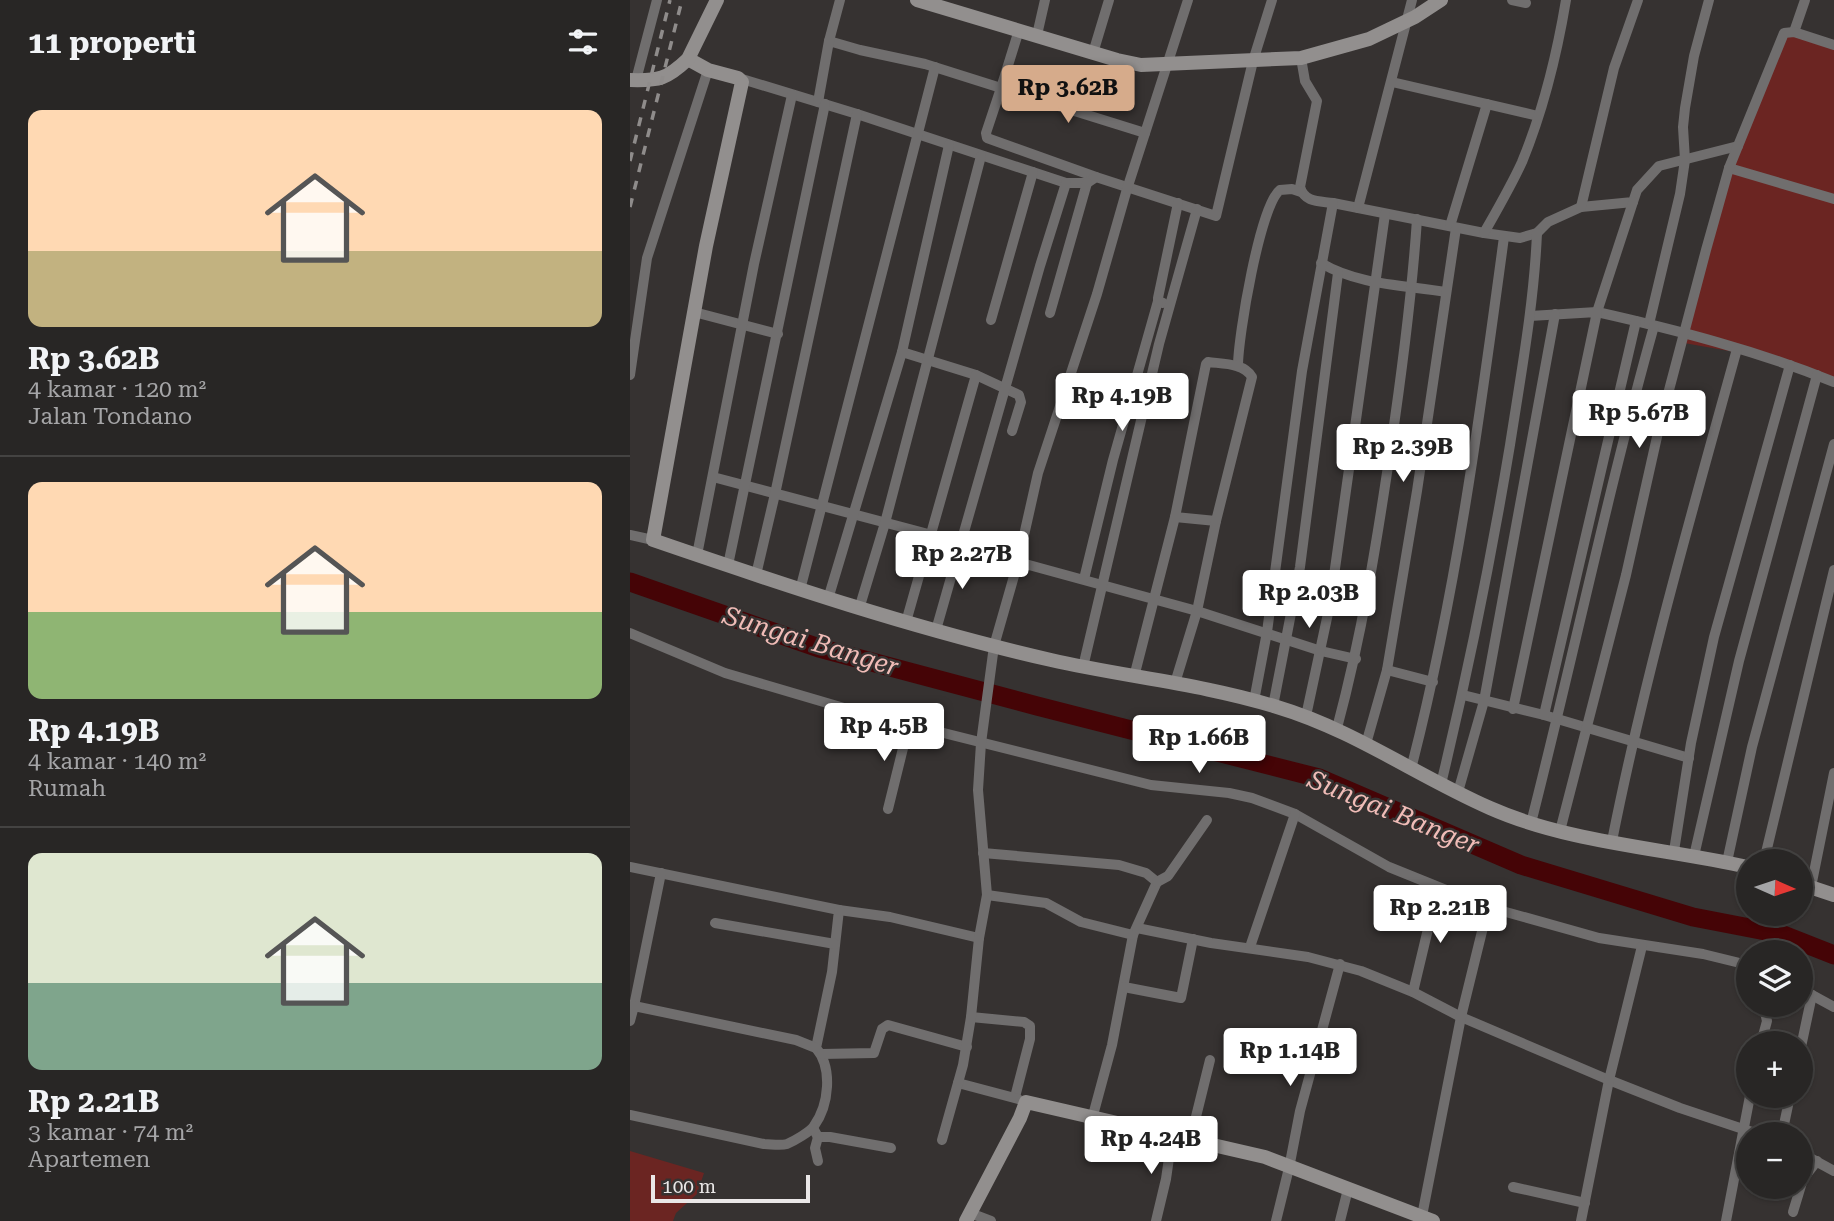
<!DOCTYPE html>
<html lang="id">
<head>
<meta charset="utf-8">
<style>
	body { margin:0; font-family:"Roboto Serif",serif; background:#343232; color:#f1f3f6; height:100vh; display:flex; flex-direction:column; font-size:26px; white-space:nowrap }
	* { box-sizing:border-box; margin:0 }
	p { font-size:23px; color:#a5a5a7 }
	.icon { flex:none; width:38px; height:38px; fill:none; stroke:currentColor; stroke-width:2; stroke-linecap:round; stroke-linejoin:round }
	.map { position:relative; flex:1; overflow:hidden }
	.details { display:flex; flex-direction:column; background:#282625; width:630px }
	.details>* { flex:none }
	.needle { width:46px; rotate:93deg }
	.buttons { position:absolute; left:1106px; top:849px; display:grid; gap:14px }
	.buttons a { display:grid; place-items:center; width:77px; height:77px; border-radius:50%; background:#282625; box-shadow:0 2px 5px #0004,0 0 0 2px #444342; font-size:35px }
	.scale { position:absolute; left:21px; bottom:18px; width:159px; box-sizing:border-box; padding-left:7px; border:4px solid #eae7e7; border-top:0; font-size:19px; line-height:24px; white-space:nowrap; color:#eae7e7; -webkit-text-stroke:5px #363231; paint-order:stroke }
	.price { position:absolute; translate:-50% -60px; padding:0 16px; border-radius:7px; background:#fff; color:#222; font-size:23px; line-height:46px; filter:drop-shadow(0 2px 4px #0008) }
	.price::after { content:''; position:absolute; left:50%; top:42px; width:21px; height:16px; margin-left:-10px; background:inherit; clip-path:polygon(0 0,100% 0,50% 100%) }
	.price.current { background:#d6ab8b; color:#111 }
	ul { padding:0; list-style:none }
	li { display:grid; align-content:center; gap:14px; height:371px; padding:0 28px }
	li+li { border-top:2px solid #444342 }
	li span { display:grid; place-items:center; height:217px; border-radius:14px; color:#555 }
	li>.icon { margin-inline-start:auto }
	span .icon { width:126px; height:126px; fill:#fffc; stroke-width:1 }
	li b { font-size:30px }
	h2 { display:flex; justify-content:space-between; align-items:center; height:84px; padding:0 28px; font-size:30px }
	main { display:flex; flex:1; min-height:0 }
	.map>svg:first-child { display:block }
</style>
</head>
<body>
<main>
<section class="details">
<h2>11 properti<svg class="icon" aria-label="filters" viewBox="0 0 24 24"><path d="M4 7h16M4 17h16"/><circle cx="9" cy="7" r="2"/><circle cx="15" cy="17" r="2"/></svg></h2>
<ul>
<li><span style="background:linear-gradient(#ffd9b3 65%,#c2b280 0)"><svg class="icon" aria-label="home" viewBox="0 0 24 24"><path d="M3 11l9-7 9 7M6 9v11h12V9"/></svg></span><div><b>Rp 3.62B</b><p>4 kamar · 120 m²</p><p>Jalan Tondano</p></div></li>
<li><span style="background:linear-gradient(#ffd9b3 60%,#8fb573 0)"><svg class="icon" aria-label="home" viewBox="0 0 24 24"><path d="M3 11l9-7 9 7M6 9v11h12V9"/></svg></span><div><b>Rp 4.19B</b><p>4 kamar · 140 m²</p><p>Rumah</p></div></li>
<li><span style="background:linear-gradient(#dfe7d0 60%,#7fa58c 0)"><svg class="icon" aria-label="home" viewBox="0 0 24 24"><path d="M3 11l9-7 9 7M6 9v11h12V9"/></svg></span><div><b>Rp 2.21B</b><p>3 kamar · 74 m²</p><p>Apartemen</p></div></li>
</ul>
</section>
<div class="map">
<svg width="1204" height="1221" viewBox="0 0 1204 1221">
	<rect width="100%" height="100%" fill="#363231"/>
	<g fill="#6b2522">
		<path d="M1154,32L1204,48V381L1162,362L1054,343L1096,180Z"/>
		<path d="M0,1151L74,1173L67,1194L46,1213L43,1221H0Z"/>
	</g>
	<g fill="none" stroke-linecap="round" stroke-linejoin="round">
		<path stroke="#450406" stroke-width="19" d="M0,582L189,648L407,706L689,778L891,865L1063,917L1151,934L1204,955"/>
		<g stroke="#706e6e" stroke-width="10">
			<path d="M882,0L896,3"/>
			<path d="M389,30L371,88L515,133"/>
			<path d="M1164,32L1175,0"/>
			<path d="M407,35L415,0"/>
			<path d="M199,41L230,50L295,64L371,88L356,133L357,138L466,177"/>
			<path d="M463,53L479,0"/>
			<path d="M671,58L675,81L687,101L670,187C675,203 689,201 703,203L854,233L890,238L907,233L918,222L951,207L1003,202L1007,190L1029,166L1108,146"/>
			<path d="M112,79L227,114L436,183H457L466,177L586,216L623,61L642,0"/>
			<path d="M6,80L27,0"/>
			<path d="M762,82L908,116"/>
			<path d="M188,102L199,41L210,0"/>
			<path d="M1099,168L1204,199"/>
			<path d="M1003,202L967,312C1047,330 1128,351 1204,382"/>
			<path d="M951,207L984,68L1008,0"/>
			<path d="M728,208L782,0"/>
			<path d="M820,226L857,104"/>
			<path d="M854,233C867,210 881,186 892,162C913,111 927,54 936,0"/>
			<path d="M691,263C728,285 774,285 816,292"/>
			<path d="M533,303L528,301V298L548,203"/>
			<path d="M64,312L148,334"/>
			<path d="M420,313L457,183"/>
			<path d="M361,320L403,172"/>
			<path d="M1019,324L1050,194L1055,160L1053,127L1055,108L1064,56L1079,0"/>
			<path d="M272,352L346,375L389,395L391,402L382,431"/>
			<path d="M608,366C608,337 630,205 650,190L662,189L671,192"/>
			<path d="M0,375L17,258L78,70"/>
			<path d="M83,477L302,535L388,562L567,611L691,651L726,659"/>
			<path d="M545,517L586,521"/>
			<path d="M0,535L23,540"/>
			<path d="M67,555L124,264L162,95"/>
			<path d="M98,565L195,104"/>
			<path d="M126,575L145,494L227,114"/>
			<path d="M454,579L483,460L528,301"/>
			<path d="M170,590L305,67"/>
			<path d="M198,599L272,352L319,145"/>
			<path d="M229,609L255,523L351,156"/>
			<path d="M276,622L346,375"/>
			<path d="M306,630L410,266L436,183"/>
			<path d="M0,633L95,673L214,708L521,785L599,793L622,798L665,814L759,867L858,907L969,938L1073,954L1118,965"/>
			<path d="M453,667L529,344L567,209"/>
			<path d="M757,670L803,682"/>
			<path d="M504,677L545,517L576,364L578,362C593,364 614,363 622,377L586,521L567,611L545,683"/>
			<path d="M833,695L914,715L1059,758"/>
			<path d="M624,701L637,632L672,371L703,203"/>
			<path d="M643,706L670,567L708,273"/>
			<path d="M883,709L967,312L900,316"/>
			<path d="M914,715L1006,321"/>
			<path d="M676,716L700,604L755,214"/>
			<path d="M707,728C732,635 747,541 761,446C772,371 782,295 787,219"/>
			<path d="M736,744L757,670L787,491L826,228"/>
			<path d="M781,769C826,595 850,415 874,237"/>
			<path d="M811,784C838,672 861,559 880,445C891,374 904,304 907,233"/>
			<path d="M828,792L854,701L925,314"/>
			<path d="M258,809L279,724"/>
			<path d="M901,823C943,658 978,490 1024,326"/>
			<path d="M930,831L996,575L1029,428L1076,250L1099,168L1154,33L1164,32L1204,45"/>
			<path d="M982,841C1015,675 1062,512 1107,349"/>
			<path d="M1044,851L1061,743L1084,637L1160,365"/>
			<path d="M353,853L489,865L516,873L527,882L503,935L482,1045L462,1119"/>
			<path d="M1064,856L1109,661L1187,375"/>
			<path d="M1134,861L1204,570"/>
			<path d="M1097,862L1122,747L1204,444"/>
			<path d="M0,867L209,910L202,972L186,1048C203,1068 199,1105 184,1126C180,1132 164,1141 157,1144C150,1146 141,1144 134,1144L0,1115"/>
			<path d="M527,882L538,876L577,820"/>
			<path d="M1181,887L1204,773"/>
			<path d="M357,895L416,903L451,922L503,935"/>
			<path d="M209,910L260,917L349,938"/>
			<path d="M85,923L205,944"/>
			<path d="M507,928L581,943L678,957L731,971L783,992L831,1017L979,1080L1050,1108L1128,1134"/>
			<path d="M620,947L665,814"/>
			<path d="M494,987L551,998L563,939"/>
			<path d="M1171,989L1204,1007"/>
			<path d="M783,992L798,929L816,891"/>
			<path d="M4,1006L31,873"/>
			<path d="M341,1017L394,1022L400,1026V1039L385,1097"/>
			<path d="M0,1021L4,1006L166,1040L186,1048"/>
			<path d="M1131,1043L1137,1021L1133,1004"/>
			<path d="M1171,1047L1182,995"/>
			<path d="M192,1054L244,1053L252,1029L258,1025L337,1047"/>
			<path d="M328,1083L388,1099"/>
			<path d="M183,1128L188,1137H200L261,1148"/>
			<path d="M1152,1134L1160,1096"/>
			<path d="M188,1137L185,1148L188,1161"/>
			<path d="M312,1140L333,1065L341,1017L349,938L357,895L348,790L351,743L364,646L388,562L408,473L467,294L497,189L558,0"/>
			<path d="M560,1141L580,1060"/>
			<path d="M1171,1153L1204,1171"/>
			<path d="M883,1187L955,1203"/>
			<path d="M1163,1212L1173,1179L1187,1161"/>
			<path d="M340,1213L361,1221"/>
			<path d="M526,1221L536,1179L542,1137"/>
			<path d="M646,1221L659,1168L670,1111L710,964"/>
			<path d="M710,1221L718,1189"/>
			<path d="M791,1221L831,1017L858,907"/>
			<path d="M951,1221L979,1080L1012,946"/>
			<path d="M1096,1221L1120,1096"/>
		</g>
		<g stroke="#928f8e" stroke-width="14">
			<path d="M287,0L487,60L511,65L671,58L739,39L785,17L811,0"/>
			<path d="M58,59L78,70L108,78L112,82L76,246L23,540C154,585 285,629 421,660C496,677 573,684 647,707C724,730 787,776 860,808C939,843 1034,848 1118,867"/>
			<path d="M0,80C29,81 37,79 58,59L87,0"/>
			<path d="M1171,884L1204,895"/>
			<path d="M336,1221L390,1118L396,1102L635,1157L803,1221"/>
		</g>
		<g stroke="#8f8c8b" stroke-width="3.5" stroke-dasharray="9 9" stroke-linecap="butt">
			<path d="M0,161L40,0"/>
			<path d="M0,207L52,0"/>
		</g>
	</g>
	<g text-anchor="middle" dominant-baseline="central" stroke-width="5" stroke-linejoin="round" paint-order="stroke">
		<g font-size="26" font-style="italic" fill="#f0bcb7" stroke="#363231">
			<text transform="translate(181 641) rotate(17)">Sungai Banger</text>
			<text transform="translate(764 812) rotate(22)">Sungai Banger</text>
		</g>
	</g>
</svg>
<div class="buttons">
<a><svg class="needle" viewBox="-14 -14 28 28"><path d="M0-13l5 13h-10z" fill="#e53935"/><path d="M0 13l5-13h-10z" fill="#a5a5a7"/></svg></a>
<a><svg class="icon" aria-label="layers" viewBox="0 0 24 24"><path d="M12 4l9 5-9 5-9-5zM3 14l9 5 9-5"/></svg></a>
<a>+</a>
<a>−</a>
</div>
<div class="scale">100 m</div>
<b class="price current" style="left:438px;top:125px">Rp 3.62B</b>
<b class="price" style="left:492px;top:433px">Rp 4.19B</b>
<b class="price" style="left:1009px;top:450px">Rp 5.67B</b>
<b class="price" style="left:773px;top:484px">Rp 2.39B</b>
<b class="price" style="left:332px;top:591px">Rp 2.27B</b>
<b class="price" style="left:679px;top:630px">Rp 2.03B</b>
<b class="price" style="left:254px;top:763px">Rp 4.5B</b>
<b class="price" style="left:569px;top:775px">Rp 1.66B</b>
<b class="price" style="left:810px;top:945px">Rp 2.21B</b>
<b class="price" style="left:660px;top:1088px">Rp 1.14B</b>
<b class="price" style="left:521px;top:1176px">Rp 4.24B</b>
</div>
</main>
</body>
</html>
